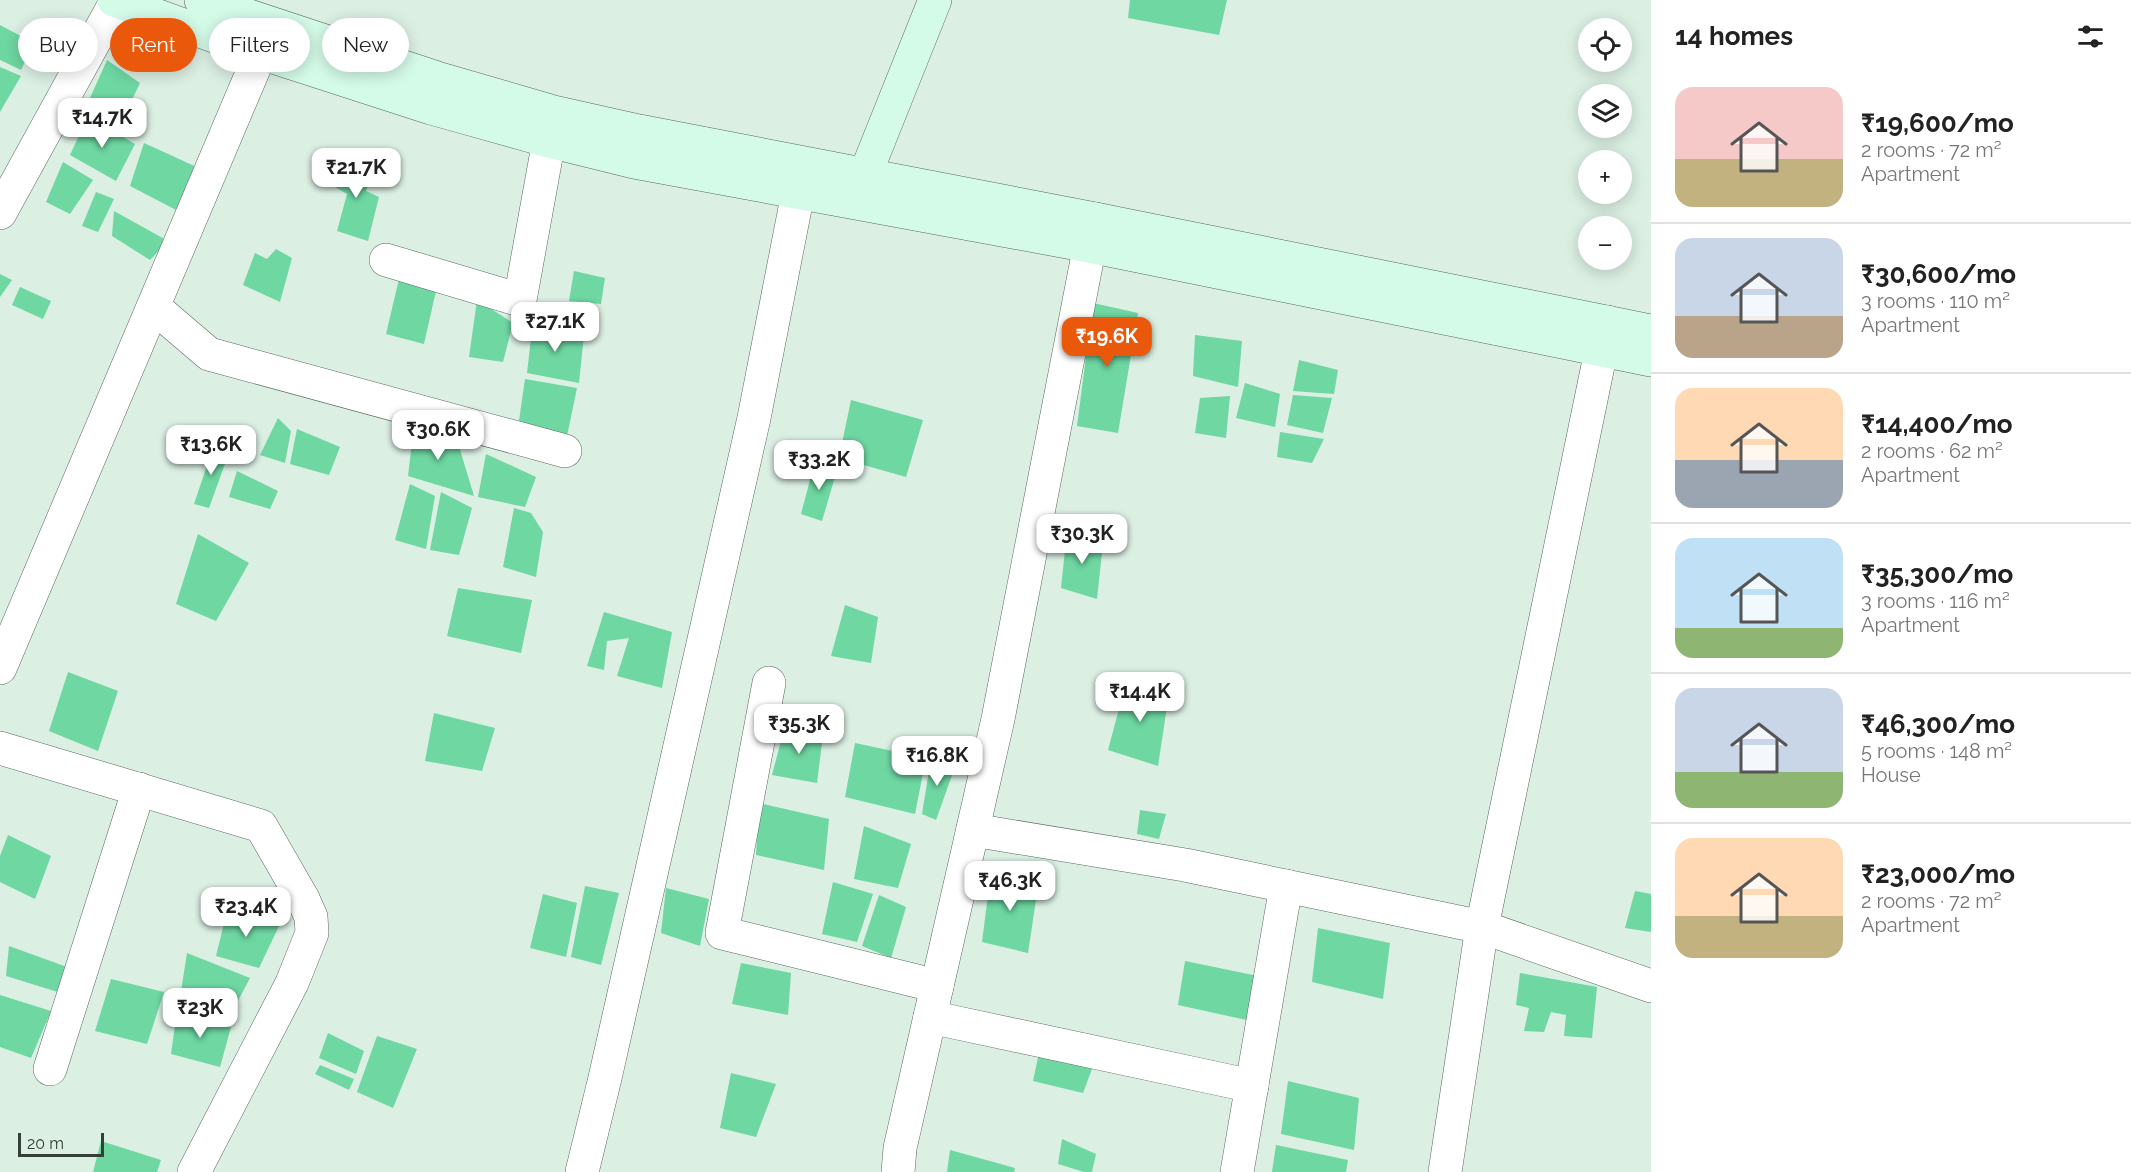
<!DOCTYPE html>
<html lang="en">
<head>
<meta charset="utf-8">
<style>
	body { margin:0; font-family:Raleway,sans-serif; background:#f6f6f6; color:#222; height:100vh; display:flex; flex-direction:column; font-size:22px; white-space:nowrap }
	* { box-sizing:border-box; margin:0 }
	p { font-size:20px; color:#767676 }
	.icon { flex:none; width:33px; height:33px; fill:none; stroke:currentColor; stroke-width:2; stroke-linecap:round; stroke-linejoin:round }
	.map { position:relative; flex:1; overflow:hidden }
	.sheet { display:flex; flex-direction:column; background:#fff; width:480px }
	.sheet>* { flex:none }
	.banner { position:absolute; left:18px; top:18px; width:570px; height:54px; display:flex; gap:12px }
	.buttons { position:absolute; left:1578px; top:18px; display:grid; gap:12px }
	.buttons a { display:grid; place-items:center; width:54px; height:54px; border-radius:50%; background:#fff; box-shadow:0 3px 15px #0003; font-size:30px }
	.scale { position:absolute; left:18px; bottom:15px; width:86px; box-sizing:border-box; padding-left:6px; border:3px solid #373e3a; border-top:0; font-size:16px; line-height:21px; white-space:nowrap; color:#373e3a; -webkit-text-stroke:4px #dbefe3; paint-order:stroke }
	.price { position:absolute; translate:-50% -51px; padding:0 14px; border-radius:12px; background:#fff; color:#222; font-size:20px; line-height:39px; filter:drop-shadow(0 2px 3px #0008) }
	.price::after { content:''; position:absolute; left:50%; top:36px; width:18px; height:14px; margin-left:-9px; background:inherit; clip-path:polygon(0 0,100% 0,50% 100%) }
	.price.selected { background:#ea580c; color:#fff }
	ul { padding:0; list-style:none }
	li { display:flex; align-items:center; gap:18px; height:150px; padding:0 24px }
	li+li { border-top:2px solid #e0e0e0 }
	li span { display:grid; place-items:center; flex:none; width:168px; height:120px; border-radius:18px; color:#555 }
	li>.icon { margin-inline-start:auto }
	span .icon { width:72px; height:72px; fill:#fffc; stroke-width:1 }
	li b { font-size:26px }
	h2 { display:flex; justify-content:space-between; align-items:center; height:72px; padding:0 24px; font-size:26px }
	.pill { padding:0 21px; border-radius:27px; background:#fff; box-shadow:0 3px 15px #0003; font-size:21px; line-height:54px }
	.pill.selected { background:#ea580c; color:#fff }
	main { display:flex; flex:1; min-height:0 }
	.map>svg:first-child { display:block }
</style>
</head>
<body>
<main>
<div class="map">
<svg width="1651" height="1172" viewBox="0 0 1651 1172">
	<rect width="100%" height="100%" fill="#dbefe3"/>
	<g fill="#6ed7a2">
		<path d="M1130,0H1227L1219,35L1128,18Z"/>
		<path d="M0,25L34,43L21,70L0,60Z"/>
		<path d="M107,60L140,83L122,121L86,107Z"/>
		<path d="M0,67L21,76L0,112Z"/>
		<path d="M88,116L135,144L116,181L70,155Z"/>
		<path d="M144,143L201,169L180,212L130,186Z"/>
		<path d="M335,156L374,170L366,191L379,197L368,241L337,231L347,194L335,187Z"/>
		<path d="M63,162L93,180L70,214L46,202Z"/>
		<path d="M96,192L114,199L98,232L82,226Z"/>
		<path d="M114,211L168,241L150,260L112,236Z"/>
		<path d="M276,249L292,258L280,302L243,285L255,253L267,259Z"/>
		<path d="M574,271L605,278L601,304L569,301Z"/>
		<path d="M0,274L12,280L0,297Z"/>
		<path d="M399,279L436,291L424,344L386,334Z"/>
		<path d="M20,287L51,301L43,319L12,305Z"/>
		<path d="M477,300L513,323L503,362L469,357Z"/>
		<path d="M1093,303L1138,313L1118,433L1077,426Z"/>
		<path d="M533,321L584,335L579,383L527,373Z"/>
		<path d="M1195,335L1242,341L1238,387L1193,376Z"/>
		<path d="M1299,360L1338,370L1334,394L1293,391Z"/>
		<path d="M525,379L577,388L567,436L518,428Z"/>
		<path d="M1245,383L1280,394L1275,427L1236,418Z"/>
		<path d="M1293,395L1332,398L1323,433L1287,425Z"/>
		<path d="M1230,396L1226,438L1195,433L1200,398Z"/>
		<path d="M851,400L923,420L906,477L839,458Z"/>
		<path d="M278,418L291,431L285,463L260,455Z"/>
		<path d="M414,426L457,440L474,496L408,476Z"/>
		<path d="M297,429L340,447L329,475L290,464Z"/>
		<path d="M1280,432L1324,439L1312,463L1277,457Z"/>
		<path d="M217,436L226,461L209,508L194,504Z"/>
		<path d="M486,454L536,477L525,507L478,497Z"/>
		<path d="M815,461L837,470L822,521L801,514Z"/>
		<path d="M237,471L278,491L270,509L229,497Z"/>
		<path d="M410,484L435,496L426,549L395,540Z"/>
		<path d="M441,492L472,508L459,555L430,550Z"/>
		<path d="M514,508L531,513L543,532L536,577L503,567Z"/>
		<path d="M1067,531L1103,543L1097,599L1061,588Z"/>
		<path d="M198,534L249,563L216,621L176,604Z"/>
		<path d="M458,588L532,600L521,653L447,636Z"/>
		<path d="M845,605L878,617L871,663L831,656Z"/>
		<path d="M604,612L672,632L662,688L617,676L629,638L607,641L604,670L587,666Z"/>
		<path d="M68,672L118,691L98,751L49,731Z"/>
		<path d="M1127,679L1169,693L1158,766L1108,750Z"/>
		<path d="M434,713L495,728L482,771L425,761Z"/>
		<path d="M785,726L823,735L817,783L772,775Z"/>
		<path d="M855,743L926,758L915,814L845,797Z"/>
		<path d="M931,758L955,767L936,820L922,814Z"/>
		<path d="M759,803L829,819L824,870L756,855Z"/>
		<path d="M1140,810L1166,814L1159,839L1137,834Z"/>
		<path d="M864,826L911,844L898,888L854,879Z"/>
		<path d="M8,835L51,856L35,899L0,882V856Z"/>
		<path d="M991,872L1039,880L1028,953L982,942Z"/>
		<path d="M833,882L873,894L857,942L822,934Z"/>
		<path d="M585,886L619,893L601,965L571,957Z"/>
		<path d="M666,888L709,899L700,946L661,933Z"/>
		<path d="M1635,891L1651,894V932L1625,928Z"/>
		<path d="M543,894L577,903L566,957L530,948Z"/>
		<path d="M879,895L906,907L891,958L862,946Z"/>
		<path d="M228,907L280,924L259,968L216,956Z"/>
		<path d="M1318,928L1390,943L1383,999L1312,982Z"/>
		<path d="M9,946L67,967L61,993L6,976Z"/>
		<path d="M187,953L250,978L231,1014L180,998Z"/>
		<path d="M1185,961L1258,976L1251,1021L1178,1005Z"/>
		<path d="M741,963L791,973L788,1015L732,1004Z"/>
		<path d="M1520,973L1597,987L1592,1038L1564,1036L1566,1015L1551,1012L1544,1032L1524,1031L1529,1008L1516,1005Z"/>
		<path d="M111,979L164,992L147,1044L95,1031Z"/>
		<path d="M0,995L51,1011L31,1058L0,1047Z"/>
		<path d="M177,1011L231,1027L220,1067L171,1054Z"/>
		<path d="M328,1033L364,1051L356,1074L319,1058Z"/>
		<path d="M377,1036L417,1049L393,1108L357,1092Z"/>
		<path d="M1039,1053L1092,1069L1083,1093L1033,1081Z"/>
		<path d="M320,1065L354,1079L349,1090L315,1074Z"/>
		<path d="M731,1073L776,1084L756,1137L720,1128Z"/>
		<path d="M1288,1081L1359,1098L1354,1150L1281,1134Z"/>
		<path d="M1062,1139L1096,1154L1092,1172H1084L1058,1164Z"/>
		<path d="M101,1141L161,1160L157,1172H93Z"/>
		<path d="M1276,1145L1348,1160L1346,1172H1272Z"/>
		<path d="M950,1150L1015,1168L1014,1172H947Z"/>
	</g>
	<g fill="none" stroke-linecap="round" stroke-linejoin="round">
		<g stroke="#58695f" stroke-width="34">
			<g id="street">
				<path d="M0,213L117,0"/>
				<path d="M386,260L520,300L554,113"/>
				<path d="M154,307L209,354L565,451"/>
				<path d="M0,668L272,26"/>
				<path d="M769,683L722,933L937,986"/>
				<path d="M0,748L261,826L303,899L311,917L312,933L292,983L194,1172"/>
				<path d="M973,830L1185,865L1482,927L1651,986"/>
				<path d="M930,1017L1252,1086"/>
				<path d="M50,1069L139,789"/>
				<path d="M582,1172L605,1078L754,418L798,193"/>
				<path d="M898,1172L900,1148L998,719L1095,219"/>
				<path d="M1237,1172L1286,886"/>
				<path d="M1445,1172L1482,927L1607,322"/>
			</g>
		</g>
		<g stroke="#58695f" stroke-width="34">
			<g id="secondary">
				<path d="M114,0L261,53L431,108L549,141L634,162L1089,246L1651,360"/>
				<path d="M201,0L437,78L554,112L639,131L1095,219L1651,331"/>
				<path d="M860,195L865,175L935,0"/>
			</g>
		</g>
		<use href="#street" stroke="#fff" stroke-width="33"/>
		<use href="#secondary" stroke="#d4fae8" stroke-width="33"/>
	</g>
</svg>
<div class="buttons">
<a><svg class="icon" aria-label="locate" viewBox="0 0 24 24"><circle cx="12" cy="12" r="6"/><path d="M12 2v4M12 18v4M2 12h4M18 12h4"/></svg></a>
<a><svg class="icon" aria-label="layers" viewBox="0 0 24 24"><path d="M12 4l9 5-9 5-9-5zM3 14l9 5 9-5"/></svg></a>
<a>+</a>
<a>−</a>
</div>
<div class="scale">20 m</div>
<b class="price" style="left:102px;top:149px">₹14.7K</b>
<b class="price" style="left:356px;top:199px">₹21.7K</b>
<b class="price" style="left:555px;top:353px">₹27.1K</b>
<b class="price selected" style="left:1107px;top:368px">₹19.6K</b>
<b class="price" style="left:438px;top:461px">₹30.6K</b>
<b class="price" style="left:211px;top:476px">₹13.6K</b>
<b class="price" style="left:819px;top:491px">₹33.2K</b>
<b class="price" style="left:1082px;top:565px">₹30.3K</b>
<b class="price" style="left:1140px;top:723px">₹14.4K</b>
<b class="price" style="left:799px;top:755px">₹35.3K</b>
<b class="price" style="left:937px;top:787px">₹16.8K</b>
<b class="price" style="left:1010px;top:912px">₹46.3K</b>
<b class="price" style="left:246px;top:938px">₹23.4K</b>
<b class="price" style="left:200px;top:1039px">₹23K</b>
<div class="banner">
<a class="pill">Buy</a>
<a class="pill selected">Rent</a>
<a class="pill">Filters</a>
<a class="pill">New</a>
</div>
</div>
<section class="sheet">
<h2>14 homes<svg class="icon" aria-label="filters" viewBox="0 0 24 24"><path d="M4 7h16M4 17h16"/><circle cx="9" cy="7" r="2"/><circle cx="15" cy="17" r="2"/></svg></h2>
<ul>
<li><span style="background:linear-gradient(#f6c9c9 60%,#c2b280 0)"><svg class="icon" aria-label="home" viewBox="0 0 24 24"><path d="M3 11l9-7 9 7M6 9v11h12V9"/></svg></span><div><b>₹19,600/mo</b><p>2 rooms · 72 m²</p><p>Apartment</p></div></li>
<li><span style="background:linear-gradient(#c9d6e8 65%,#b9a48a 0)"><svg class="icon" aria-label="home" viewBox="0 0 24 24"><path d="M3 11l9-7 9 7M6 9v11h12V9"/></svg></span><div><b>₹30,600/mo</b><p>3 rooms · 110 m²</p><p>Apartment</p></div></li>
<li><span style="background:linear-gradient(#ffd9b3 60%,#9aa5b1 0)"><svg class="icon" aria-label="home" viewBox="0 0 24 24"><path d="M3 11l9-7 9 7M6 9v11h12V9"/></svg></span><div><b>₹14,400/mo</b><p>2 rooms · 62 m²</p><p>Apartment</p></div></li>
<li><span style="background:linear-gradient(#bfe0f5 75%,#8fb573 0)"><svg class="icon" aria-label="home" viewBox="0 0 24 24"><path d="M3 11l9-7 9 7M6 9v11h12V9"/></svg></span><div><b>₹35,300/mo</b><p>3 rooms · 116 m²</p><p>Apartment</p></div></li>
<li><span style="background:linear-gradient(#c9d6e8 70%,#8fb573 0)"><svg class="icon" aria-label="home" viewBox="0 0 24 24"><path d="M3 11l9-7 9 7M6 9v11h12V9"/></svg></span><div><b>₹46,300/mo</b><p>5 rooms · 148 m²</p><p>House</p></div></li>
<li><span style="background:linear-gradient(#ffd9b3 65%,#c2b280 0)"><svg class="icon" aria-label="home" viewBox="0 0 24 24"><path d="M3 11l9-7 9 7M6 9v11h12V9"/></svg></span><div><b>₹23,000/mo</b><p>2 rooms · 72 m²</p><p>Apartment</p></div></li>
</ul>
</section>
</main>
</body>
</html>
